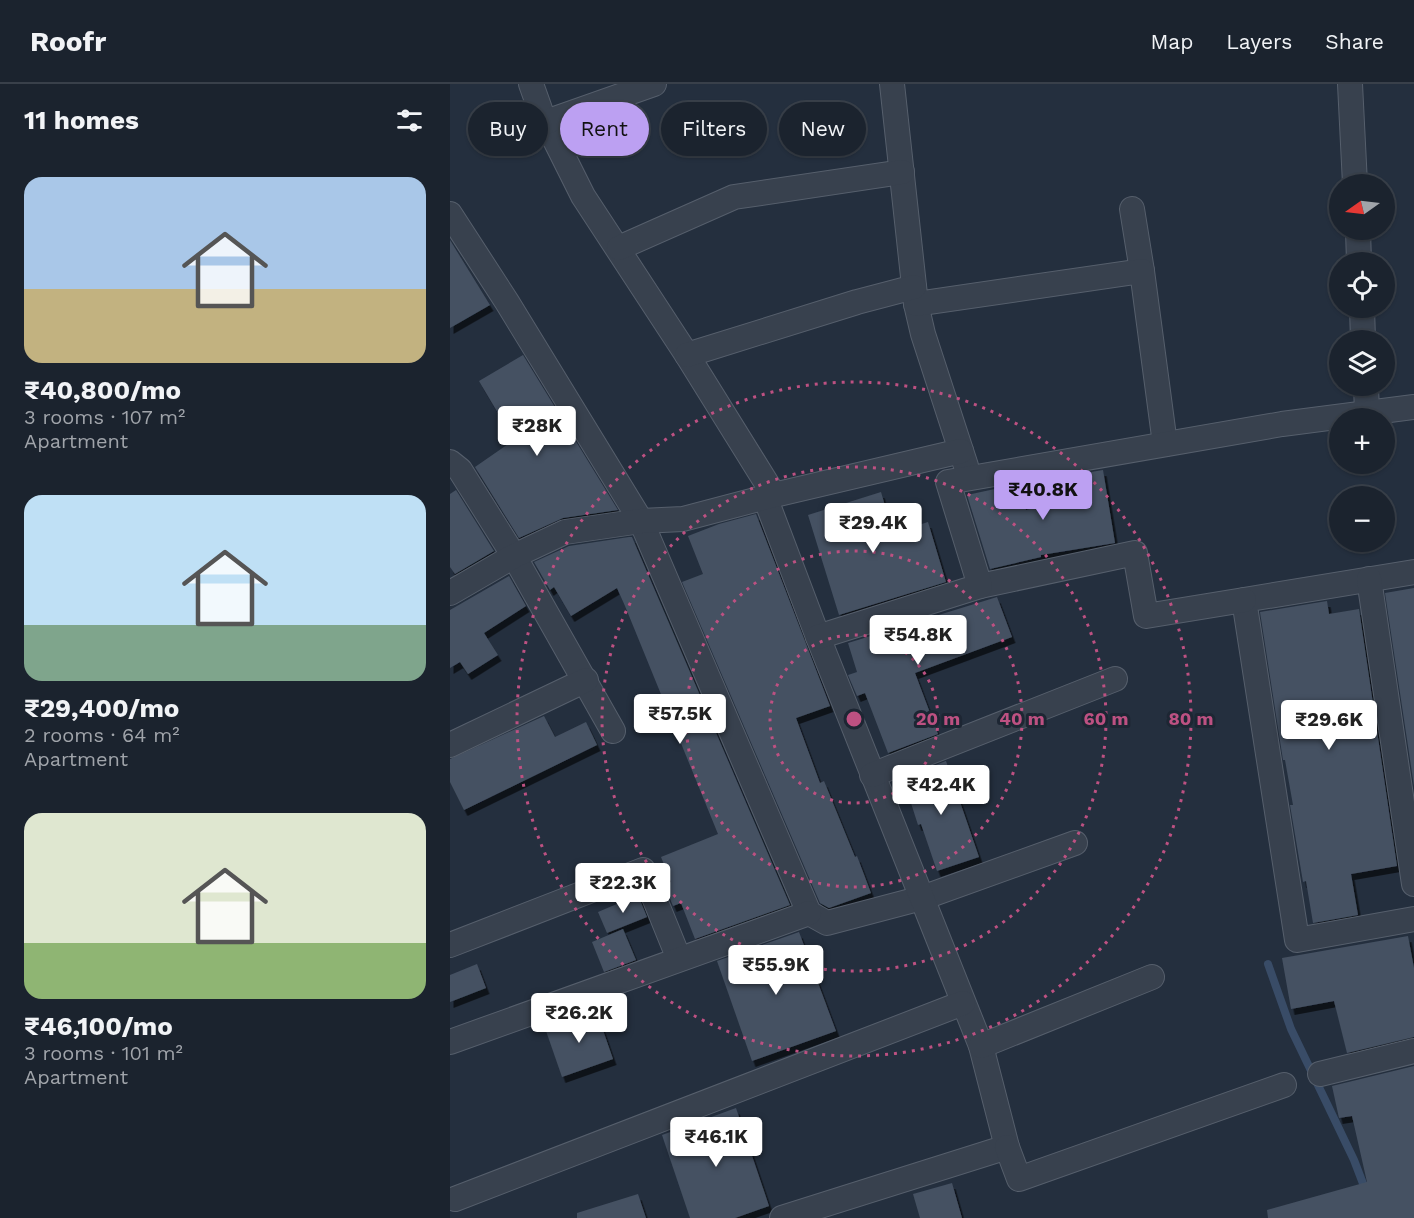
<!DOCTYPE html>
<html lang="en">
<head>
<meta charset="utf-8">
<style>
	body { margin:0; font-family:"Work Sans",sans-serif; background:#282f3a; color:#f1f3f6; height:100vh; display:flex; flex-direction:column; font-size:22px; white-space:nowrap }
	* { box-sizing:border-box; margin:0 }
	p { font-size:20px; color:#a0a4aa }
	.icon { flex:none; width:33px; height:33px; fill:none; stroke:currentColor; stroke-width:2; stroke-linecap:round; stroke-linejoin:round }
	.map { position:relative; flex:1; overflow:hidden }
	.side { display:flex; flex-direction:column; background:#1b232e; width:450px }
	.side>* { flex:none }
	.top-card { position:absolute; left:18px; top:18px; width:570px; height:54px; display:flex; gap:12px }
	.needle { width:39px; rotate:256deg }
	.buttons { position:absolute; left:879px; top:90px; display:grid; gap:12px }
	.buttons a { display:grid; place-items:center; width:66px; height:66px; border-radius:50%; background:#1b232e; box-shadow:0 2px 4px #0004,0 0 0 2px #39404a; font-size:30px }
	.price { position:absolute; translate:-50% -51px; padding:0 14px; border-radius:6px; background:#fff; color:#222; font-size:20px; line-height:39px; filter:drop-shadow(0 2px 3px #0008) }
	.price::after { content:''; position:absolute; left:50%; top:36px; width:18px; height:14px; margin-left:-9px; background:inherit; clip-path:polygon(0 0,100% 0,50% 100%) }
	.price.on { background:#bca0f2; color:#111 }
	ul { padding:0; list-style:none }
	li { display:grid; align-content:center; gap:12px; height:318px; padding:0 24px }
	li span { display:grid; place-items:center; height:186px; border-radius:18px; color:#555 }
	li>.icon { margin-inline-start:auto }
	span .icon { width:108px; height:108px; fill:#fffc; stroke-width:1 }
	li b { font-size:26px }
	h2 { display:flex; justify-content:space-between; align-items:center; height:72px; padding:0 24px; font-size:26px }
	.pill { padding:0 21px; border-radius:27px; background:#1b232e; box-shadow:0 2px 4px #0004,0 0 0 2px #39404a; font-size:21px; line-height:54px }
	.pill.on { background:#bca0f2; color:#111 }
	header { display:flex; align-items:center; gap:36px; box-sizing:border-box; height:84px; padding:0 30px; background:#1b232e; border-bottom:2px solid #39404a }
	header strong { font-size:28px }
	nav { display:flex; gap:33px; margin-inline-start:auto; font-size:21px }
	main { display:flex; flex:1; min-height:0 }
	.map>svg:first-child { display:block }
</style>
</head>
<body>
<header>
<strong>Roofr</strong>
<nav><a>Map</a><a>Layers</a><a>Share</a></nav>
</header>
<main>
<section class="side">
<h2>11 homes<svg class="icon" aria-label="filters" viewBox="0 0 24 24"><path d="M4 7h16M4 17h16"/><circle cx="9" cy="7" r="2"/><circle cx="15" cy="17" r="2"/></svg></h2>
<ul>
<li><span style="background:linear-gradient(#a9c7e8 60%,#c2b280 0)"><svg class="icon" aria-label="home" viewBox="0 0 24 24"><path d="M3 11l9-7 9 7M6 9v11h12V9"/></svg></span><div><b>₹40,800/mo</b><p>3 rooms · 107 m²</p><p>Apartment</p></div></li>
<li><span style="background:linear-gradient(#bfe0f5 70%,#7fa58c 0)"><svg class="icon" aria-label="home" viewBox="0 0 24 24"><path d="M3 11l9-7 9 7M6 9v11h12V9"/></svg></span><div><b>₹29,400/mo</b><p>2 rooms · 64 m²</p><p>Apartment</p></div></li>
<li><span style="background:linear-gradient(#dfe7d0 70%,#8fb573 0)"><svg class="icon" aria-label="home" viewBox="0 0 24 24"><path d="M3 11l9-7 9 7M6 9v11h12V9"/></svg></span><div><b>₹46,100/mo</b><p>3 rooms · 101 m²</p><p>Apartment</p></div></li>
</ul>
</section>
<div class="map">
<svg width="964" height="1134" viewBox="0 0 964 1134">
	<defs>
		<filter id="shadow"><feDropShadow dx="3.5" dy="6" stdDeviation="0" flood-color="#0009"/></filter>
	</defs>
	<rect width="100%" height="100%" fill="#242f3e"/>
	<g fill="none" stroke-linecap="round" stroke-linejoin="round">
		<path stroke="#394c67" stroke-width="8" d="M818,880L841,945L904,1076L917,1110"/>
	</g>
	<g fill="#455162" filter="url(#shadow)">
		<path d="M0,156L40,221L0,244Z"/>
		<path d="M73,271L168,426L113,434L69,454L25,383L64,356L29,297Z"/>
		<path d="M653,386L665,459L591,471V473L540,485L517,411L568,400L576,426L620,415L617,392Z"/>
		<path d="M6,406L44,467L5,490L0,483V410Z"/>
		<path d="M431,408L443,449L478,438L496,498L389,531L358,431Z"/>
		<path d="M306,430L380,622L346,634L370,699L374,697L405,773L407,772L421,809L379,824L370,819L232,498L253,490L238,452L269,440Z"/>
		<path d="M179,453H182L340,821L245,855L231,819L223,822L214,800L221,798L211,773L268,750L175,522L167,504L121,532L104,503L100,506L84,478L119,462Z"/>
		<path d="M59,492L76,522L34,549L48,571L18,590L10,578L0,584V526Z"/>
		<path d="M964,504V702L935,509Z"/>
		<path d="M547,513L562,553L465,589L488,650L438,669L415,609L407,612L398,591L407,588L398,559Z"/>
		<path d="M877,517L879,530L909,525L947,782L901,790L908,831L863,839L856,797L853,798L840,721H843L835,676H833L810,528Z"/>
		<path d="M94,632L105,653L136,638L147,661L14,726L0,698V675Z"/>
		<path d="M496,677L529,773L487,787L471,740L468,741L453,694Z"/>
		<path d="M188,811L197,833L157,849L148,828Z"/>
		<path d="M173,845L186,876L154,888L142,858Z"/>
		<path d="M349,848L386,947L302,977L267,877Z"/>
		<path d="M958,852L964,884V953L897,969L884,917L841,925L832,874Z"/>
		<path d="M27,880L36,904L0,918V891Z"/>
		<path d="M146,926L163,975L112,993L95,944Z"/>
		<path d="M964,982V1134H818L817,1126L917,1098L902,1032L889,1034L882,1002Z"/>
		<path d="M286,1024L319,1122L285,1134H240L212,1051Z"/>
		<path d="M502,1099L512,1134H470L463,1110Z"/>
		<path d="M188,1110L196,1134H127V1129Z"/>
	</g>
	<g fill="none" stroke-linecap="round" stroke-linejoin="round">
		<g stroke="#565f6c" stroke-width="26">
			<g id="street">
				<path d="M81,0L91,28L133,112L237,271L324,411"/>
				<path d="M442,0L466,220L473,250L516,382"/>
				<path d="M900,0L905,100"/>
				<path d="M96,38L204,0"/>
				<path d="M682,125L692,187"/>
				<path d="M0,130L57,218L191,437L359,829L377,839L472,814L625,759"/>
				<path d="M908,146L909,178"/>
				<path d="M169,164L284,113L452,88"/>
				<path d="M466,220L692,187L715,360"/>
				<path d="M912,224L913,256"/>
				<path d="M237,271L407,218L464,203"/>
				<path d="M916,302L917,329"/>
				<path d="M0,378L10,386L64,472L163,647"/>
				<path d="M315,413L368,553L531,962L557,1063L332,1134"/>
				<path d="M964,488L794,516L847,856L964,835"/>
				<path d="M919,495L964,800"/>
				<path d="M530,502L685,469L696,532L794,516"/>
				<path d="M0,509L64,472L115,448L191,437L233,435L324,411L511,367"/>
				<path d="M368,553L530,502L498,398L832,340L964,323"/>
				<path d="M0,661L136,596"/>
				<path d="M422,691L665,595"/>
				<path d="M0,861L193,786L229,875"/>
				<path d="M0,958L359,829"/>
				<path d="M531,962L702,893"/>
				<path d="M870,990L964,967"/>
				<path d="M557,1063L569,1095L834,1001"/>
				<path d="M5,1115L513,919"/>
			</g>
		</g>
		<use href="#street" stroke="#38414e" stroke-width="24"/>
	</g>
	<g fill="none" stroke="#bd5182" stroke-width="3" stroke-dasharray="3 6">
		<circle cx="404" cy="635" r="84"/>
		<circle cx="404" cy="635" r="168"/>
		<circle cx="404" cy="635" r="252"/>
		<circle cx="404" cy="635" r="337"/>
	</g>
	<circle cx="404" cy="635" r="9" fill="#bd5182" stroke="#1d2633" stroke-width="3"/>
	<g font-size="18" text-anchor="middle" font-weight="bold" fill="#bd5182" stroke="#1d2633" stroke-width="6" stroke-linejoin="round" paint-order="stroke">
		<text x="488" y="641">20 m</text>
		<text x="572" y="641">40 m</text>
		<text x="656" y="641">60 m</text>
		<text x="741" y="641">80 m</text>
	</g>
</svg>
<div class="buttons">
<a><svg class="needle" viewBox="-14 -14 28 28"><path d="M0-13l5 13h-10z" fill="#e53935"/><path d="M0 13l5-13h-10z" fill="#a0a4aa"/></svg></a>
<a><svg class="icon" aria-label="locate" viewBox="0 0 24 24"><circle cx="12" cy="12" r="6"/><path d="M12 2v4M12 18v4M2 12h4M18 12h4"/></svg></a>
<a><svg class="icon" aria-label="layers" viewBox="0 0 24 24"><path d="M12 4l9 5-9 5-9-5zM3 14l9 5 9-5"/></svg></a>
<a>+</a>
<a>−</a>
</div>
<b class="price" style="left:87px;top:373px">₹28K</b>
<b class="price on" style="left:593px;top:437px">₹40.8K</b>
<b class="price" style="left:423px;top:470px">₹29.4K</b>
<b class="price" style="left:468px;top:582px">₹54.8K</b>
<b class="price" style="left:230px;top:661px">₹57.5K</b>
<b class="price" style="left:879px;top:667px">₹29.6K</b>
<b class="price" style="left:491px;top:732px">₹42.4K</b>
<b class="price" style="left:173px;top:830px">₹22.3K</b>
<b class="price" style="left:326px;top:912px">₹55.9K</b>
<b class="price" style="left:129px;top:960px">₹26.2K</b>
<b class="price" style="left:266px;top:1084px">₹46.1K</b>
<div class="top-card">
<a class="pill">Buy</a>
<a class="pill on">Rent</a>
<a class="pill">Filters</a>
<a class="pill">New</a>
</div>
</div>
</main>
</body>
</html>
